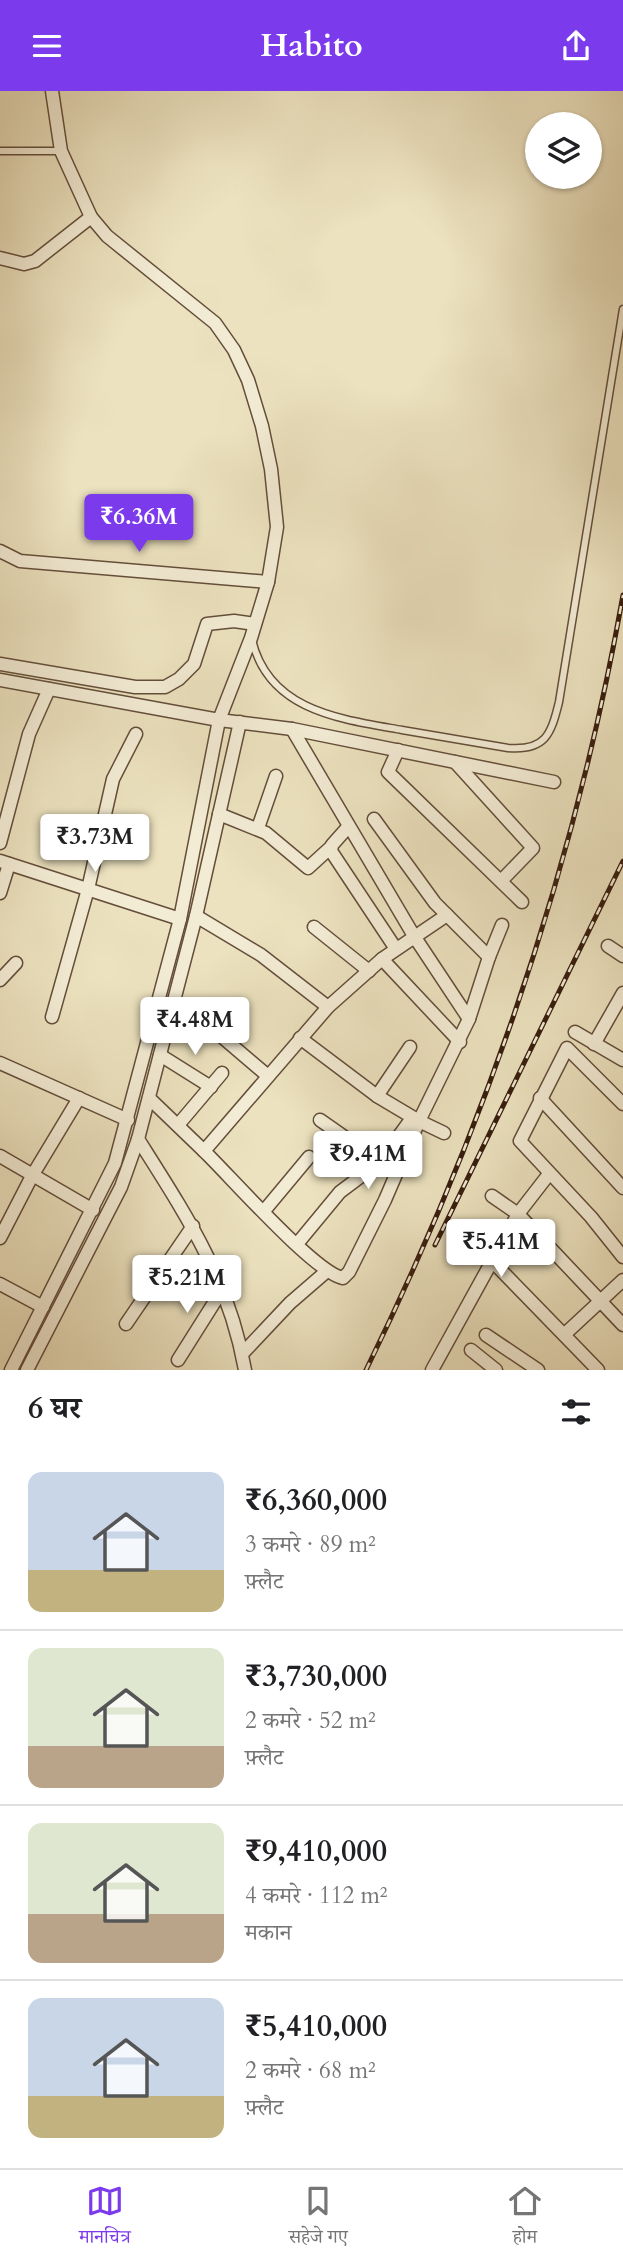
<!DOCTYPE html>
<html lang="hi">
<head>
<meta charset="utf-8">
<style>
	body { margin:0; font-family:Cardo,"Noto Serif Devanagari",serif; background:#f2f2f2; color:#202124; height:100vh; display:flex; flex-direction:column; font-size:26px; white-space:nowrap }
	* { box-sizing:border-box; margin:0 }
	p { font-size:23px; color:#757577 }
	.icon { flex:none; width:38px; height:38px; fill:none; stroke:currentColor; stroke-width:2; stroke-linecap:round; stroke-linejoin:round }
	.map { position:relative; height:1279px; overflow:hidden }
	.drawer { display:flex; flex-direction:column; background:#fff; flex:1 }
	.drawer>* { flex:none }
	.buttons { position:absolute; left:525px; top:21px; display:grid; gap:14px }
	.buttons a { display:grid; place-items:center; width:77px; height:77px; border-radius:50%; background:#fff; box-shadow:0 2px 5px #0004; font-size:35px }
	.price { position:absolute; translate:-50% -60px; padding:0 16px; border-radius:7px; background:#fff; color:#222; font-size:23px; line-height:46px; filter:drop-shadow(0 2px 4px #0008) }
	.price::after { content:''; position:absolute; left:50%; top:42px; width:21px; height:16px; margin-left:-10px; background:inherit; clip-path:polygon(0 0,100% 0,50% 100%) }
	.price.current { background:#7c3aed; color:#fff }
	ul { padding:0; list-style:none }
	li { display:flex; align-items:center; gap:21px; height:175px; padding:0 28px }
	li+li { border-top:2px solid #e0e0e0 }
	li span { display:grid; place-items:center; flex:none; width:196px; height:140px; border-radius:14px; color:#555 }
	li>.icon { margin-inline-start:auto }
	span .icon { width:84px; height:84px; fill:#fffc; stroke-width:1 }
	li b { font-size:30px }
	h2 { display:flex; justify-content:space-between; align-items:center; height:84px; padding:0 28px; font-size:30px }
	header { display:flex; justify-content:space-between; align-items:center; height:91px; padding:0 28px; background:#7c3aed; color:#fff; font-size:32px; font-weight:700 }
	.tab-bar { display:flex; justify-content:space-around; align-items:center; height:98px; border-top:2px solid #e0e0e0; background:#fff; font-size:19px; color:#757577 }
	.tab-bar a { display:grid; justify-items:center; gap:4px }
	.tab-bar .current { color:#7c3aed }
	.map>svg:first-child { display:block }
</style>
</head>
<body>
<header><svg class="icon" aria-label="menu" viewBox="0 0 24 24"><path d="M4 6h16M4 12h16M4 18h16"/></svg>Habito<svg class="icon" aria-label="share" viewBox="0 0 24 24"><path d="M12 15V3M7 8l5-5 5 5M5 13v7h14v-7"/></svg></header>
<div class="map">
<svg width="623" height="1279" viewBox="0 0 623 1279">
	<rect width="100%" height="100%" fill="#ece2bf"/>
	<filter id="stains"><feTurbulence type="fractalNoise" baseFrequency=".00286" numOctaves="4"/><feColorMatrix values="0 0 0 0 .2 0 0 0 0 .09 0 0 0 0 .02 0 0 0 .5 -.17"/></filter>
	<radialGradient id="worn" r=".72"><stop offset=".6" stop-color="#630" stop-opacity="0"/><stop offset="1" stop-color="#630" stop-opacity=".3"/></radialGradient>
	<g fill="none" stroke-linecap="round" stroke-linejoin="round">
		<g stroke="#644e3a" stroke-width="9">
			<g id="service">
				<path d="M0,60H61"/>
				<path d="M252,549C269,620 340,628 402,639C437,645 472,651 508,657C545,660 551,644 559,611L623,218"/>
			</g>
		</g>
		<g stroke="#644e3a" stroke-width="15">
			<g id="minor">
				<path d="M0,167L24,173L35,170L91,126"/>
				<path d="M0,460L20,470L268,491"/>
				<path d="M0,573L135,596H165L179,588L194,573L207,533L234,530L255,533"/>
				<path d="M0,589L219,629L292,638L554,691"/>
				<path d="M292,638L414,845L469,928L489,866L435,812L374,728"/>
				<path d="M398,659L388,681L522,811"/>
				<path d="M455,671L533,757L501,790"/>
				<path d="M219,723L266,742L308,777L331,756"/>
				<path d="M348,736L332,754L331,760L396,858"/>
				<path d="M258,737L276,685"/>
				<path d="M0,752L29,643L49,598"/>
				<path d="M0,770L180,828"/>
				<path d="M0,802L9,773"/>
				<path d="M196,825L261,864L328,916"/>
				<path d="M314,836L369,880"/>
				<path d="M608,855L623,865"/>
				<path d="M489,866L502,834"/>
				<path d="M382,868L447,824"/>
				<path d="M0,889L16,872"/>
				<path d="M52,926L88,798L113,688L136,643"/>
				<path d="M214,939L268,985"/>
				<path d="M575,941L623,969"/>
				<path d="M300,947L377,1005L419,1030L469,928"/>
				<path d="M594,953L623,902"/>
				<path d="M160,964L211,996"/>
				<path d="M0,972L128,1029"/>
				<path d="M377,1005L410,956"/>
				<path d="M149,1007L204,1060L328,916L382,868L460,951"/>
				<path d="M540,1007L623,1097"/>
				<path d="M623,1013L567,957L520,1050L591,1126L623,1166"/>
				<path d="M320,1029L380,1071"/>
				<path d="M178,1034L222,982"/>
				<path d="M138,1048C186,1124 229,1188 245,1279"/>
				<path d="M204,1060C229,1084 315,1182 343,1187L349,1181L385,1109L419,1030L444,1042"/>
				<path d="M0,1065L93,1119"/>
				<path d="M492,1105L518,1123L623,1234"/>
				<path d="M264,1120L309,1066"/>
				<path d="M0,1147L32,1085L79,1007"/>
				<path d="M297,1153L340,1101L380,1071L412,1027"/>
				<path d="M492,1170L598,1279"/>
				<path d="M0,1193L43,1216"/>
				<path d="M126,1233L193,1135"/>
				<path d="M566,1242L623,1189"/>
				<path d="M486,1244L538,1279"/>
				<path d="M471,1259L496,1279"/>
				<path d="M242,1263L290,1212L327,1180"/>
				<path d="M178,1269L224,1196"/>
				<path d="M11,1279L115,1072L180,828L219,629L251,547L268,491L277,436L271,378L262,335L248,289L234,259L215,232L107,145L91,126L61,60L52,0"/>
				<path d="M27,1279L121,1096L138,1048L196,825L240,631"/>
				<path d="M432,1279L518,1123L549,1083"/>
			</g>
		</g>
		<use href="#service" stroke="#f3ecd5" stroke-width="6"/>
		<use href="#minor" stroke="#f3ecd5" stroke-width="12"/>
		<g stroke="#371c0d" stroke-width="5">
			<g id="rail">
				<path d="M435,1154L623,770"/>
				<path d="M366,1279C487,1032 575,775 623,504"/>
			</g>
		</g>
		<use href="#rail" stroke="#f3ecd5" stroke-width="2.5" stroke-dasharray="8" stroke-linecap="butt"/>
	</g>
	<rect width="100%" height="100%" filter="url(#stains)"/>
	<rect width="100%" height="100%" fill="url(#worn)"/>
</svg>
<div class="buttons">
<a><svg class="icon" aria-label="layers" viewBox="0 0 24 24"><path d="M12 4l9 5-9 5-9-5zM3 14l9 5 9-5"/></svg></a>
</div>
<b class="price current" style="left:139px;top:463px">₹6.36M</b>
<b class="price" style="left:95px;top:783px">₹3.73M</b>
<b class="price" style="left:195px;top:966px">₹4.48M</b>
<b class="price" style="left:368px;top:1100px">₹9.41M</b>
<b class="price" style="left:501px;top:1188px">₹5.41M</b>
<b class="price" style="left:187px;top:1224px">₹5.21M</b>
</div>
<section class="drawer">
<h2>6 घर<svg class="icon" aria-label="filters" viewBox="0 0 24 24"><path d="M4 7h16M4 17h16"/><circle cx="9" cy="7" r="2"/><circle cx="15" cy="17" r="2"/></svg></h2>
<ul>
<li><span style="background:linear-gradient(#c9d6e8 70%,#c2b280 0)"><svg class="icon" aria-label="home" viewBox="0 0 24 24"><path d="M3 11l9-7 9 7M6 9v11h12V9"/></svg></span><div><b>₹6,360,000</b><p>3 कमरे · 89 m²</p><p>फ़्लैट</p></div></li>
<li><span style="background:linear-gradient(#dfe7d0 70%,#b9a48a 0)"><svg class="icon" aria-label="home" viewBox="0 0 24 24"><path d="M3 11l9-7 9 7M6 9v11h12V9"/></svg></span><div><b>₹3,730,000</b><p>2 कमरे · 52 m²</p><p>फ़्लैट</p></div></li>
<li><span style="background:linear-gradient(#dfe7d0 65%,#b9a48a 0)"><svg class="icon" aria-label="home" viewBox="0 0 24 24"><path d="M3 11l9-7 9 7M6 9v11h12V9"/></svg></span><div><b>₹9,410,000</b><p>4 कमरे · 112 m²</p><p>मकान</p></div></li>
<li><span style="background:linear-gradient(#c9d6e8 70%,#c2b280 0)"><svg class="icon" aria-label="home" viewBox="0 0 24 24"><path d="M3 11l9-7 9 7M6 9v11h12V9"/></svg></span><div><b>₹5,410,000</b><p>2 कमरे · 68 m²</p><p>फ़्लैट</p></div></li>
</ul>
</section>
<nav class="tab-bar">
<a class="current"><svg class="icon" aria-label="map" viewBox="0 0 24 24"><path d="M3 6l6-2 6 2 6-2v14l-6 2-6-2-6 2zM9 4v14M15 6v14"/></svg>मानचित्र</a>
<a><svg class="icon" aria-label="saved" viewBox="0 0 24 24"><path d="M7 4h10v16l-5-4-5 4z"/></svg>सहेजे गए</a>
<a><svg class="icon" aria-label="home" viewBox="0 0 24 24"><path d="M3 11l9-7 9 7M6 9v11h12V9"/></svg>होम</a>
</nav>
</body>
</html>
